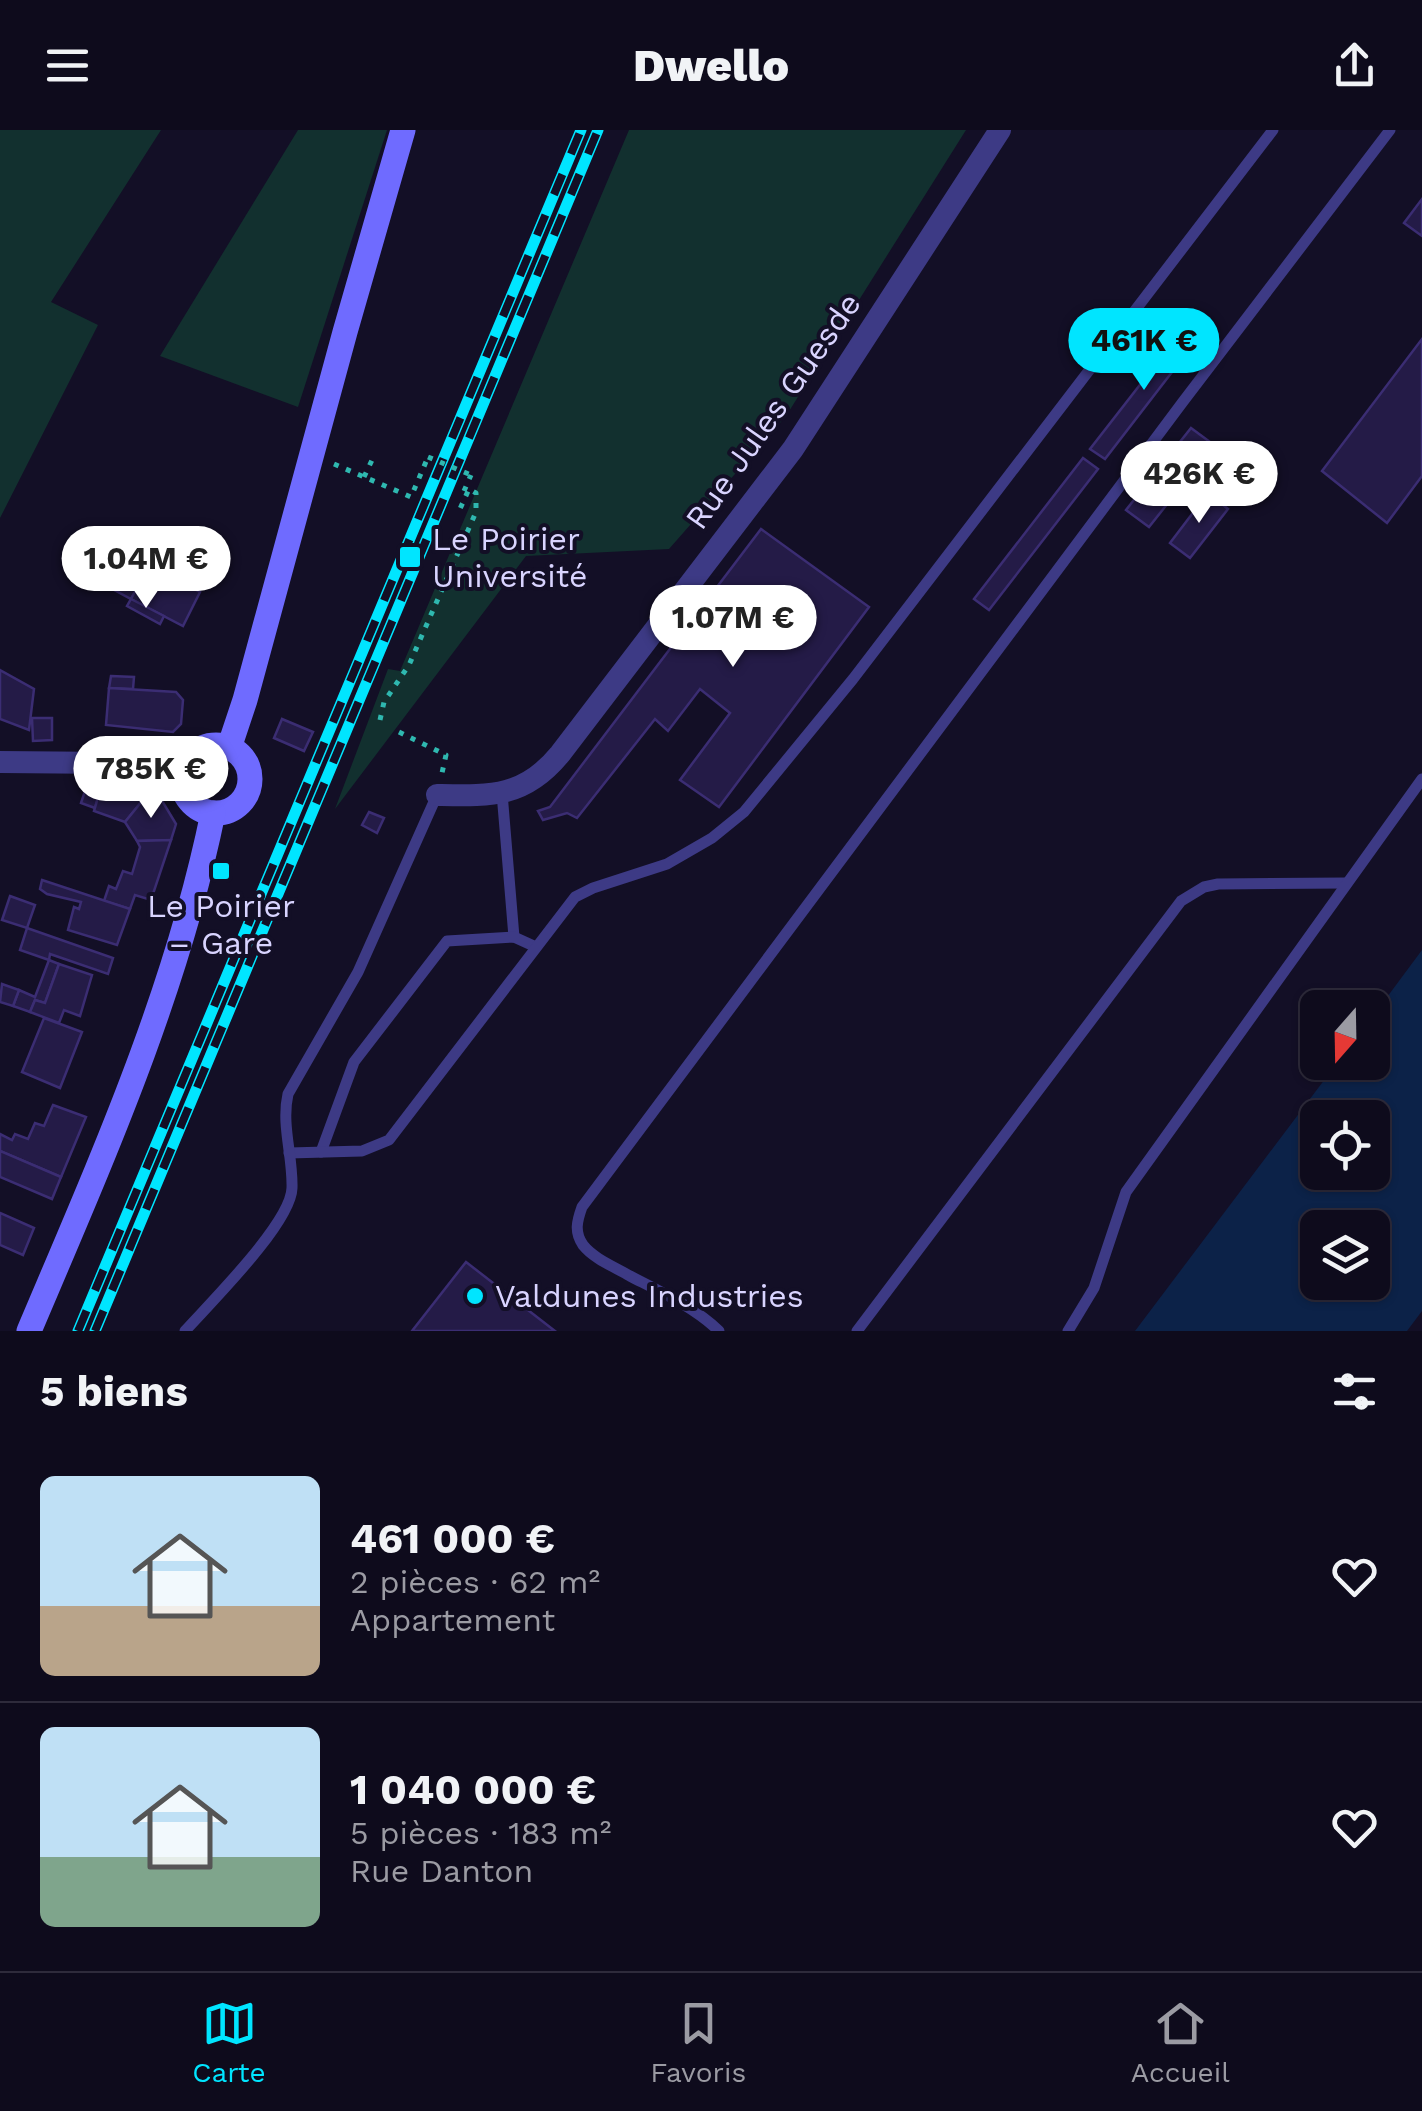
<!DOCTYPE html>
<html lang="fr">
<head>
<meta charset="utf-8">
<style>
	body { margin:0; font-family:"Work Sans",sans-serif; background:#1c1929; color:#f1f3f6; height:100vh; display:flex; flex-direction:column; font-size:38px; white-space:nowrap }
	* { box-sizing:border-box; margin:0 }
	p { font-size:32px; color:#9b9ba3 }
	.icon { flex:none; width:55px; height:55px; fill:none; stroke:currentColor; stroke-width:2; stroke-linecap:round; stroke-linejoin:round }
	.map { position:relative; height:1201px; overflow:hidden }
	.details { display:flex; flex-direction:column; background:#0e0b1c; flex:1 }
	.details>* { flex:none }
	.needle { width:65px; rotate:200deg }
	.buttons { position:absolute; left:1300px; top:860px; display:grid; gap:20px }
	.buttons a { display:grid; place-items:center; width:90px; height:90px; border-radius:15px; background:#0e0b1c; box-shadow:0 2px 8px #0004,0 0 0 2px #2e2b3b; font-size:50px }
	.price { position:absolute; translate:-50% -85px; padding:0 22px; border-radius:35px; background:#fff; color:#222; font-size:32px; line-height:65px; filter:drop-shadow(0 2px 5px #0008) }
	.price::after { content:''; position:absolute; left:50%; top:60px; width:30px; height:22px; margin-left:-15px; background:inherit; clip-path:polygon(0 0,100% 0,50% 100%) }
	.price.on { background:#00e5ff; color:#111 }
	ul { padding:0; list-style:none }
	li { display:flex; align-items:center; gap:30px; height:250px; padding:0 40px }
	li+li { border-top:2px solid #2e2b3b }
	li span { display:grid; place-items:center; flex:none; width:280px; height:200px; border-radius:15px; color:#555 }
	li>.icon { margin-inline-start:auto }
	span .icon { width:120px; height:120px; fill:#fffc; stroke-width:1 }
	li b { font-size:42px }
	h2 { display:flex; justify-content:space-between; align-items:center; height:120px; padding:0 40px; font-size:42px }
	header { display:flex; justify-content:space-between; align-items:center; height:130px; padding:0 40px; background:#0e0b1c; font-size:45px; font-weight:800 }
	.menu { display:flex; justify-content:space-around; align-items:center; height:140px; border-top:2px solid #2e2b3b; background:#0e0b1c; font-size:28px; color:#9b9ba3 }
	.menu a { display:grid; justify-items:center; gap:5px }
	.menu .on { color:#00e5ff }
	.map>svg:first-child { display:block }
</style>
</head>
<body>
<header><svg class="icon" aria-label="menu" viewBox="0 0 24 24"><path d="M4 6h16M4 12h16M4 18h16"/></svg>Dwello<svg class="icon" aria-label="share" viewBox="0 0 24 24"><path d="M12 15V3M7 8l5-5 5 5M5 13v7h14v-7"/></svg></header>
<div class="map">
<svg width="1422" height="1201" viewBox="0 0 1422 1201">
	<rect width="100%" height="100%" fill="#130f26"/>
	<g fill="#12302f">
		<path d="M0,0H161L51,172L98,195L0,388Z"/>
		<path d="M298,0H387L298,277L160,226Z"/>
		<path d="M629,0H966L786,286L669,419L526,426L335,679L388,539L400,541Z"/>
	</g>
	<path fill="#0c2248" fill-rule="evenodd" d="M1422,820V1181L1407,1201H1135L1337,933L1372,932L1373,886ZM1318,988H1372V1042H1318ZM1318,1098H1372V1152H1318Z"/>
	<g fill="#241b47" stroke="#3b2d73" stroke-width="2.5">
		<path d="M1422,69V106L1404,93Z"/>
		<path d="M1185,197L1199,207L1105,329L1090,319Z"/>
		<path d="M1422,209V346L1387,393L1322,341Z"/>
		<path d="M1191,298L1214,315L1149,397L1126,380Z"/>
		<path d="M1083,328L1098,339L989,480L974,469Z"/>
		<path d="M1208,363L1228,379L1190,428L1170,413Z"/>
		<path d="M761,399L869,477L719,677L680,650L730,583L700,559L668,601L655,589L577,688L567,683L543,690L538,681L550,677Z"/>
		<path d="M100,411L122,422L105,455L82,444Z"/>
		<path d="M122,422L137,430L126,452L137,458L131,469L105,455Z"/>
		<path d="M137,430L200,462L183,496L131,469L137,458L126,452Z"/>
		<path d="M131,469L164,486L160,494L127,476Z"/>
		<path d="M0,540L34,559L29,600L0,589Z"/>
		<path d="M111,546L134,547L133,559L109,558Z"/>
		<path d="M109,558L176,562L183,570L181,594L173,602L106,595Z"/>
		<path d="M32,588H52V610L33,611Z"/>
		<path d="M282,589L313,602L304,621L274,608Z"/>
		<path d="M89,649L102,653L95,678L81,673Z"/>
		<path d="M103,651L147,665L125,692L94,681Z"/>
		<path d="M147,665L161,669L176,694L171,710L137,711L125,692Z"/>
		<path d="M369,682L384,688L377,703L362,695Z"/>
		<path d="M171,710L151,770L135,765L130,779L104,771L109,756L116,759L123,741L132,744L140,717L137,711Z"/>
		<path d="M42,750L130,779L117,815L68,800L74,777L79,779L81,772L47,764L40,759Z"/>
		<path d="M10,766L35,775L27,798L2,790Z"/>
		<path d="M27,798L113,828L108,844L50,824L49,830L20,820Z"/>
		<path d="M49,830L59,834L45,873L35,870L30,882L13,876L19,860L35,867Z"/>
		<path d="M59,834L92,845L80,886L64,880L59,893L30,882L35,870L45,873Z"/>
		<path d="M2,854L19,860L13,876L0,872Z"/>
		<path d="M44,888L82,902L60,958L22,942Z"/>
		<path d="M53,975L86,987L61,1047L0,1021V1004L12,1010L15,1004L28,1009L35,993L44,996Z"/>
		<path d="M0,1021L61,1047L52,1069L0,1047Z"/>
		<path d="M0,1083L34,1098L23,1125L0,1115Z"/>
		<path d="M466,1132L555,1201H412Z"/>
	</g>
	<g fill="none" stroke-linecap="round" stroke-linejoin="round">
		<g stroke="#2fb8b0" stroke-width="5" stroke-dasharray="5 8" stroke-linecap="butt">
			<path d="M334,334L411,367L428,327"/>
			<path d="M364,347L373,328"/>
			<path d="M464,361L471,345"/>
			<path d="M380,590L384,572L409,535L476,382V363L469,359L459,381L457,380"/>
			<path d="M399,602L446,625L442,643"/>
		</g>
		<g stroke="#3d3a85" stroke-width="11">
			<path d="M502,663L514,807"/>
			<path d="M321,1022L354,932L447,811L514,807L536,817"/>
			<path d="M289,1023L362,1021L389,1010L575,767L593,758L667,734L712,708L744,682L853,549L1273,0"/>
			<path d="M185,1201C211,1172 291,1093 292,1058C293,1026 281,995 288,964L358,842L437,665"/>
			<path d="M719,1201C694,1177 661,1162 630,1146C615,1137 594,1129 583,1115C574,1102 577,1091 582,1077L1182,273L1390,0"/>
			<path d="M857,1201L1181,771L1204,757L1218,754L1346,753"/>
			<path d="M1068,1201L1094,1158L1126,1062L1422,649"/>
		</g>
		<g stroke="#3d3a85" stroke-width="22">
			<path d="M0,632L115,633L183,641"/>
			<path d="M437,665C490,666 524,668 560,624L793,319L1000,0"/>
		</g>
		<g stroke="#6f6bff" stroke-width="25">
			<circle cx="216" cy="649" r="34"/>
			<path d="M229,618L245,570L345,202L403,0"/>
			<path d="M29,1201C101,1031 176,864 213,683"/>
		</g>
		<g stroke="#00e5ff" stroke-width="11">
			<g id="rail">
				<path d="M78,1201L581,0"/>
				<path d="M95,1201L598,0"/>
			</g>
		</g>
		<use href="#rail" stroke="#130f26" stroke-width="8" stroke-dasharray="22" stroke-linecap="butt"/>
		<path stroke="#2fb8b0" stroke-width="5" stroke-dasharray="5 8" stroke-linecap="butt" d="M428,327L471,345"/>
	</g>
	<g fill="#00e5ff" stroke="#130f26" stroke-width="4">
		<rect x="398" y="415" width="24" height="24" rx="5"/>
		<rect x="211" y="731" width="20" height="20" rx="5"/>
		<circle cx="475" cy="1166" r="10"/>
	</g>
	<g text-anchor="middle" dominant-baseline="central" stroke-width="8" stroke-linejoin="round" paint-order="stroke">
		<g font-size="32" fill="#d9d4ff" stroke="#130f26">
			<text transform="translate(773 281) rotate(-55)">Rue Jules Guesde</text>
		</g>
		<g font-size="32" fill="#d9d4ff" stroke="#130f26" text-anchor="start">
			<text x="432" y="409">Le Poirier<tspan x="432" dy="37">Université</tspan></text>
			<text x="221" y="776" text-anchor="middle">Le Poirier<tspan x="221" dy="37">– Gare</tspan></text>
			<text x="495" y="1166">Valdunes Industries</text>
		</g>
	</g>
</svg>
<div class="buttons">
<a><svg class="needle" viewBox="-14 -14 28 28"><path d="M0-13l5 13h-10z" fill="#e53935"/><path d="M0 13l5-13h-10z" fill="#9b9ba3"/></svg></a>
<a><svg class="icon" aria-label="locate" viewBox="0 0 24 24"><circle cx="12" cy="12" r="6"/><path d="M12 2v4M12 18v4M2 12h4M18 12h4"/></svg></a>
<a><svg class="icon" aria-label="layers" viewBox="0 0 24 24"><path d="M12 4l9 5-9 5-9-5zM3 14l9 5 9-5"/></svg></a>
</div>
<b class="price on" style="left:1144px;top:263px">461K €</b>
<b class="price" style="left:1199px;top:396px">426K €</b>
<b class="price" style="left:146px;top:481px">1.04M €</b>
<b class="price" style="left:733px;top:540px">1.07M €</b>
<b class="price" style="left:151px;top:691px">785K €</b>
</div>
<section class="details">
<h2>5 biens<svg class="icon" aria-label="filters" viewBox="0 0 24 24"><path d="M4 7h16M4 17h16"/><circle cx="9" cy="7" r="2"/><circle cx="15" cy="17" r="2"/></svg></h2>
<ul>
<li><span style="background:linear-gradient(#bfe0f5 65%,#b9a48a 0)"><svg class="icon" aria-label="home" viewBox="0 0 24 24"><path d="M3 11l9-7 9 7M6 9v11h12V9"/></svg></span><div><b>461 000 €</b><p>2 pièces · 62 m²</p><p>Appartement</p></div><svg class="icon" aria-label="heart" viewBox="0 0 24 24"><path d="M12 20l-8-8c-3-5 5-10 8-4 3-6 11-1 8 4z"/></svg></li>
<li><span style="background:linear-gradient(#bfe0f5 65%,#7fa58c 0)"><svg class="icon" aria-label="home" viewBox="0 0 24 24"><path d="M3 11l9-7 9 7M6 9v11h12V9"/></svg></span><div><b>1 040 000 €</b><p>5 pièces · 183 m²</p><p>Rue Danton</p></div><svg class="icon" aria-label="heart" viewBox="0 0 24 24"><path d="M12 20l-8-8c-3-5 5-10 8-4 3-6 11-1 8 4z"/></svg></li>
</ul>
</section>
<nav class="menu">
<a class="on"><svg class="icon" aria-label="map" viewBox="0 0 24 24"><path d="M3 6l6-2 6 2 6-2v14l-6 2-6-2-6 2zM9 4v14M15 6v14"/></svg>Carte</a>
<a><svg class="icon" aria-label="saved" viewBox="0 0 24 24"><path d="M7 4h10v16l-5-4-5 4z"/></svg>Favoris</a>
<a><svg class="icon" aria-label="home" viewBox="0 0 24 24"><path d="M3 11l9-7 9 7M6 9v11h12V9"/></svg>Accueil</a>
</nav>
</body>
</html>
